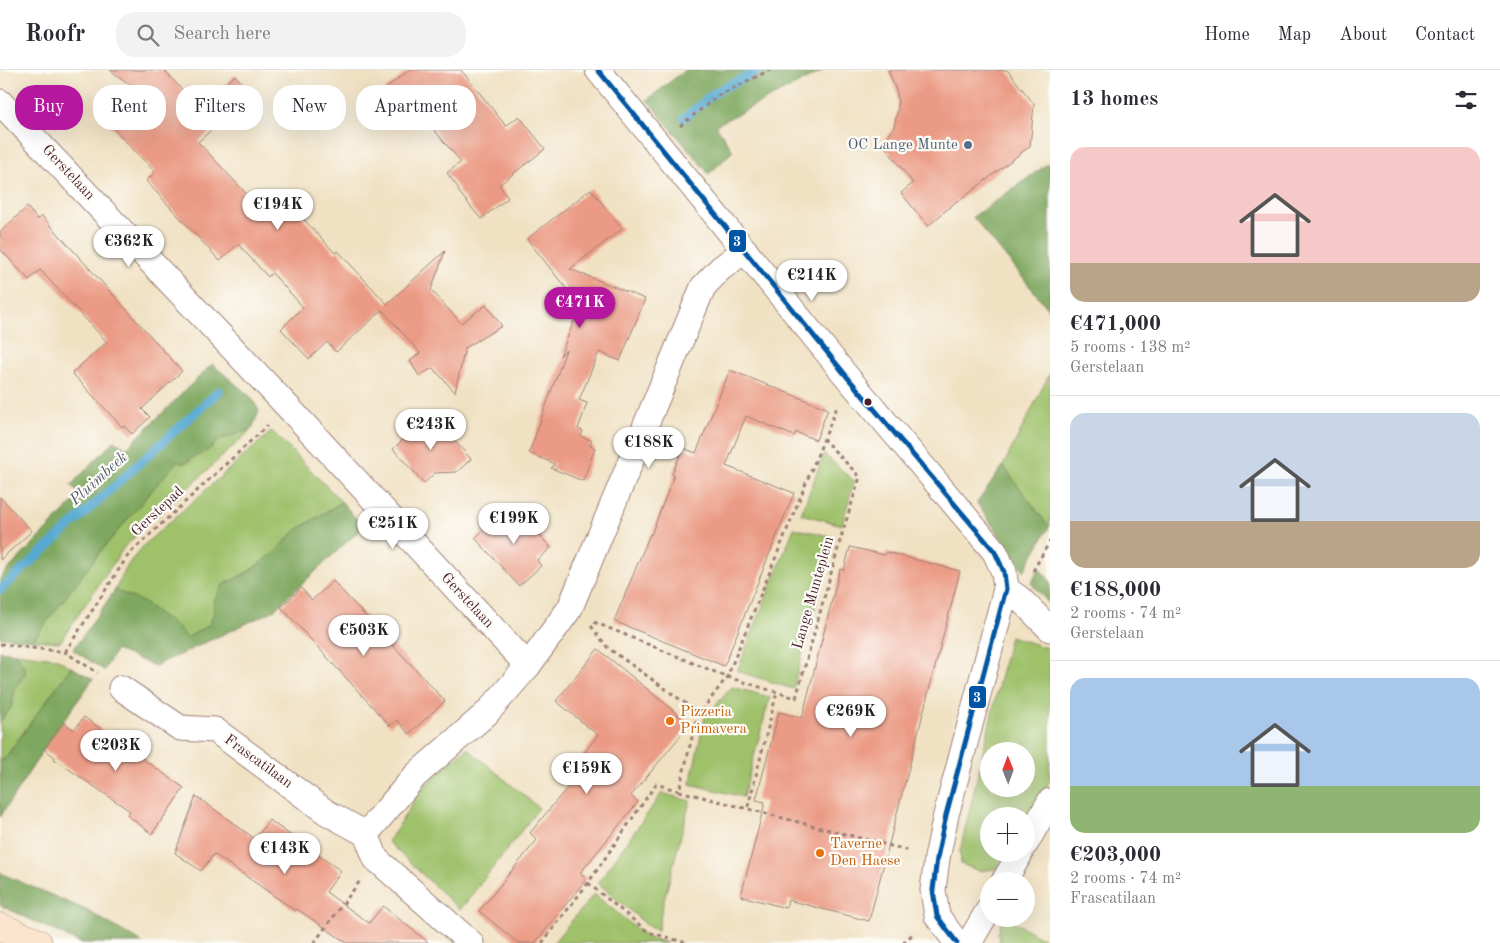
<!DOCTYPE html>
<html lang="en">
<head>
<meta charset="utf-8">
<style>
	body { margin:0; font-family:"Old Standard TT",serif; background:#f2f2f3; color:#2b2b33; height:100vh; display:flex; flex-direction:column; font-size:19px; white-space:nowrap }
	* { box-sizing:border-box; margin:0 }
	p { font-size:16px; color:#7c7c81 }
	.icon { flex:none; width:28px; height:28px; fill:none; stroke:currentColor; stroke-width:2; stroke-linecap:round; stroke-linejoin:round }
	.map { position:relative; flex:1; overflow:hidden }
	.details { display:flex; flex-direction:column; background:#fff; width:450px }
	.details>* { flex:none }
	.banner { position:absolute; left:15px; top:15px; width:475px; height:45px; display:flex; gap:10px }
	.needle { width:32px; rotate:359deg }
	.tools { position:absolute; left:980px; top:672px; display:grid; gap:10px }
	.tools a { display:grid; place-items:center; width:55px; height:55px; border-radius:50%; background:#fff; box-shadow:0 5px 20px #0002; font-size:25px }
	.price { position:absolute; translate:-50% -42px; padding:0 11px; border-radius:18px; background:#fff; color:#222; font-size:16px; line-height:32px; filter:drop-shadow(0 1px 2px #0008) }
	.price::after { content:''; position:absolute; left:50%; top:30px; width:15px; height:11px; margin-left:-8px; background:inherit; clip-path:polygon(0 0,100% 0,50% 100%) }
	.price.selected { background:#b5179e; color:#fff }
	ul { padding:0; list-style:none }
	li { display:grid; align-content:center; gap:10px; height:265px; padding:0 20px }
	li+li { border-top:1px solid #e1e1e2 }
	li span { display:grid; place-items:center; height:155px; border-radius:15px; color:#555 }
	li>.icon { margin-inline-start:auto }
	span .icon { width:90px; height:90px; fill:#fffc; stroke-width:1 }
	li b { font-size:21px }
	h2 { display:flex; justify-content:space-between; align-items:center; height:60px; padding:0 20px; font-size:21px }
	.chip { padding:0 18px; border-radius:20px; background:#fff; box-shadow:0 5px 20px #0002; font-size:18px; line-height:45px }
	.chip.selected { background:#b5179e; color:#fff }
	header { display:flex; align-items:center; gap:30px; box-sizing:border-box; height:70px; padding:0 25px; background:#fff; border-bottom:1px solid #e1e1e2 }
	header strong { font-size:24px }
	nav { display:flex; gap:28px; margin-inline-start:auto; font-size:18px }
	.search { width:350px; height:45px; background:#f2f2f3; display:flex; align-items:center; gap:12px; box-sizing:border-box; padding:0 18px; border-radius:20px; color:#7c7c81; font-size:19px }
	main { display:flex; flex:1; min-height:0 }
	.map>svg:first-child { display:block }
</style>
</head>
<body>
<header>
<strong>Roofr</strong>
<div class="search"><svg class="icon" aria-label="search" viewBox="0 0 24 24"><circle cx="10" cy="10" r="6"/><path d="M15 15l6 6"/></svg>Search here</div>
<nav><a>Home</a><a>Map</a><a>About</a><a>Contact</a></nav>
</header>
<main>
<div class="map">
<svg width="1050" height="873" viewBox="0 0 1050 873">
	<rect width="100%" height="100%" fill="#fdfcf7"/>
	<filter id="ink" filterUnits="userSpaceOnUse"><feTurbulence type="fractalNoise" baseFrequency=".02" numOctaves="2"/><feDisplacementMap in="SourceGraphic" scale="10" xChannelSelector="R" yChannelSelector="G"/><feConvolveMatrix kernelMatrix="1 2 1 2 8 2 1 2 1" color-interpolation-filters="sRGB"/></filter>
	<filter id="wash" filterUnits="userSpaceOnUse"><feTurbulence type="fractalNoise" baseFrequency=".0096" numOctaves="4" result="noise"/><feDisplacementMap in="SourceGraphic" scale="20" xChannelSelector="R" yChannelSelector="G"/><feGaussianBlur stdDeviation="1.12" result="paint"/><feColorMatrix in="noise" values="0 0 0 0 0 0 0 0 0 0 0 0 0 0 0 0 0 1.4 0 .05"/><feComposite in="paint" operator="in"/></filter>
	<g filter="url(#wash)">
		<rect width="100%" height="100%" fill="#f0e1c3"/>
		<g fill="#9ec16a" stroke="#74704a" fill-rule="evenodd">
			<path d="M1050,303V456L1049,457L1003,396Z"/>
			<path d="M252,359L125,476L60,572L33,570L99,483L177,390L208,380L216,373L224,368Z"/>
			<path d="M272,361L342,432L295,461L275,482L248,502L223,515L214,531V542L210,554L187,568L176,556L115,520L129,493L146,473Z"/>
			<path d="M824,384L854,411L842,455L801,444Z"/>
			<path d="M794,458L834,467L793,619L737,601Z"/>
			<path d="M1010,566L1050,579V711L1026,749V746H989V784H1005L995,799L979,801L961,794L960,781ZM989,681H1026V719H989Z"/>
			<path d="M15,583L56,588L71,597L5,688L0,692V651L11,638L16,616L21,610L25,598Z"/>
			<path d="M732,617L770,627L743,727L690,714L705,647Z"/>
			<path d="M467,678L539,738L460,840L388,772L423,717Z"/>
			<path d="M662,723L690,731L662,838L658,860L649,857L598,813Z"/>
			<path d="M594,824L647,867L667,873H553Z"/>
			<path d="M1002,849H1009L1050,873H1000L998,863Z"/>
		</g>
		<g fill="#7ea75e" stroke="#646344">
			<path d="M685,0H822L821,2L716,55L733,81L709,104L647,30Z"/>
			<path d="M1050,92V241L973,147Z"/>
			<path d="M212,294L252,328L259,341L252,359L224,368L216,373L208,380L183,394L177,391L99,483L33,570L0,567V508L80,425L71,415L114,371L127,378Z"/>
			<path d="M1003,396L1049,457L1024,501L977,433Z"/>
			<path d="M342,432L363,457L273,541L155,596L116,580L104,600L73,580L115,520L143,532L176,556L187,568L210,554L214,542V531L223,515L248,502L275,482L295,461Z"/>
			<path d="M1039,498L1050,511V535L1031,513Z"/>
			<path d="M0,581L15,583L25,598V604L16,616L11,638L0,651Z"/>
			<path d="M71,597L93,609L44,679L0,747V692L5,688Z"/>
			<path d="M0,803L86,840L143,873H80L0,835Z"/>
		</g>
		<g fill="none" stroke-linecap="round" stroke-linejoin="round">
			<g stroke="#56a9d1" stroke-width="9">
				<path d="M684,48L717,21L760,0"/>
				<path d="M0,520L219,321"/>
			</g>
		</g>
		<g id="blocks">
			<g fill="#eb9b85">
				<path d="M110,0H164L199,38L235,5L251,23L198,72L257,135L261,132L267,138L281,125L335,183L338,181L387,234L445,181L431,220L461,253L486,235L502,256L465,278L455,322L433,298L419,306L410,291L420,283L382,240L336,282L327,272L309,289L281,259L303,237L272,203L268,207L238,174L220,191L146,111L155,102L104,49L115,39L113,36L133,17Z"/>
				<path d="M409,0H461L506,56L519,46L545,79L499,115L508,128L481,149L458,121L459,119L447,103L461,92L414,36L390,55L370,31Z"/>
				<path d="M888,0H1007L1034,34L1030,76L959,131L958,130L928,156L901,123L913,113L882,73L894,57L898,39L897,23Z"/>
				<path d="M591,119L622,159L570,199L645,229L620,291L599,282L579,330L587,333L578,359L583,361L581,366L592,371L590,376L595,378L583,411L551,398L555,394L529,383L566,280L560,286L580,236L527,169Z"/>
				<path d="M27,137L38,150L42,146L182,301L142,339L150,347L132,364L124,356L122,357L72,303L107,272L40,200L29,210L0,179V162Z"/>
				<path d="M730,300L828,339L816,370L796,362L794,366L746,346L726,396L794,423L724,596L614,551L650,464L651,465L674,405L672,404L683,378L696,383Z"/>
				<path d="M430,344L471,389L457,402L435,403L424,413L393,379Z"/>
				<path d="M0,427L32,461L0,490Z"/>
				<path d="M512,435L551,478L537,490L541,496L519,516L475,468Z"/>
				<path d="M850,477L885,485L886,482L960,501L869,851L788,830L786,838L741,826L765,732L756,730L779,642L802,648L840,499L844,500Z"/>
				<path d="M333,511L445,631L409,664L397,650L390,656L281,537L301,518L312,530Z"/>
				<path d="M598,579L690,654L631,726L638,732L580,803L587,808L535,873H518L479,841L537,770L530,763L588,692L581,687L598,665L556,631Z"/>
				<path d="M84,647L184,718L152,764L127,745L130,741L54,689L55,687L44,679L63,652L74,660Z"/>
				<path d="M196,726L255,769L269,750L341,801L326,822L369,853L383,836L429,873H347L297,839L296,841L214,784L201,801L175,783Z"/>
			</g>
		</g>
	</g>
	<g filter="url(#ink)">
		<use href="#blocks" fill-opacity="0" stroke="#9d8077" stroke-width="1"/>
		<g fill="none" stroke-linecap="round" stroke-linejoin="round">
			<g stroke="#9d8077" stroke-width="27">
				<g id="street">
					<path d="M598,0L848,308L995,482L1004,502L1006,519L946,745L937,788L933,820L937,846L957,873"/>
					<path d="M0,32L288,337L528,596"/>
					<path d="M1006,519L1019,528L1050,559"/>
					<path d="M121,618L180,658L215,660L326,742L366,764L416,705L487,643L528,596L570,538L703,217L720,199L745,180"/>
					<path d="M366,764L376,789L471,873"/>
					<path d="M1026,773L1050,731"/>
					<path d="M1004,811L1020,784"/>
					<path d="M969,873L989,839"/>
				</g>
			</g>
			<g stroke="#9d8077" stroke-width="29">
				<path id="secondary" d="M0,857L38,873"/>
			</g>
			<g stroke="#9d8077" stroke-width="3" stroke-dasharray="4 4" stroke-linecap="butt">
				<path d="M680,56L719,25L770,0"/>
				<path d="M1033,501L1050,471"/>
				<path d="M594,552L727,607L796,628L842,464L860,407L823,369"/>
				<path d="M591,556L608,578L699,643"/>
				<path d="M0,574L65,582L98,603"/>
				<path d="M65,582L129,484L268,355"/>
				<path d="M679,721L910,781"/>
				<path d="M748,737L777,622"/>
				<path d="M588,813L648,862L687,873"/>
				<path d="M314,873L360,811"/>
				<path d="M542,873L588,813L656,714L679,721L697,647L727,607L837,337"/>
				<path d="M903,873L914,863"/>
			</g>
			<use href="#street" stroke="#fff" stroke-width="25"/>
			<use href="#secondary" stroke="#fce5cf" stroke-width="28"/>
			<g stroke="#fdfcf7" stroke-width="9">
				<path id="bus-1" d="M598,0L848,308L995,482L1004,502L1006,519L946,745L937,788L933,820L937,846L957,873"/>
			</g>
			<use href="#bus-1" stroke="#0056a4" stroke-width="5"/>
		</g>
	</g>
	<circle fill="#5c6f8a" stroke="#fdfcf7" stroke-width="2" cx="968" cy="75" r="5"/>
	<circle fill="#4a1f2b" stroke="#fdfcf7" stroke-width="2" cx="868" cy="332" r="4.5"/>
	<g fill="#e8710a" stroke="#fdfcf7" stroke-width="2">
		<circle cx="670" cy="651" r="5"/>
		<circle cx="820" cy="783" r="5"/>
	</g>
	<g text-anchor="middle" dominant-baseline="central" stroke-width="4.5" stroke-linejoin="round" paint-order="stroke">
		<g font-size="15" fill="#4e5e75" stroke="#fdfcf7" text-anchor="end">
			<text x="958" y="75">OC Lange Munte</text>
		</g>
		<g font-size="15" fill="#4a1f2b" stroke="#fdfcf7">
			<text transform="translate(68 103) rotate(47)">Gerstelaan</text>
			<text transform="translate(158 442) rotate(-43)">Gerstepad</text>
			<text transform="translate(814 523) rotate(-74)">Lange Munteplein</text>
			<text transform="translate(467 531) rotate(47)">Gerstelaan</text>
			<text transform="translate(258 692) rotate(36)">Frascatilaan</text>
		</g>
		<g font-size="15" fill="#c56008" stroke="#fdfcf7" text-anchor="start">
			<text x="680" y="642">Pizzeria<tspan x="680" dy="17">Primavera</tspan></text>
			<text x="830" y="774">Taverne<tspan x="830" dy="17">Den Haese</tspan></text>
		</g>
		<g font-size="16" font-style="italic" fill="#4f566d" stroke="#fdfcf7">
			<text transform="translate(99 409) rotate(-42)">Pluimbeek</text>
		</g>
	</g>
	<g stroke="#fdfcf7" stroke-width="2">
		<rect x="728" y="159" width="19" height="24" rx="5" fill="#0056a4"/>
		<rect x="968" y="615" width="19" height="24" rx="5" fill="#0056a4"/>
	</g>
	<g font-size="14" text-anchor="middle" font-weight="bold" fill="#fff">
		<text x="737" y="176">3</text>
		<text x="977" y="632">3</text>
	</g>
</svg>
<div class="tools">
<a><svg class="needle" viewBox="-14 -14 28 28"><path d="M0-13l5 13h-10z" fill="#e53935"/><path d="M0 13l5-13h-10z" fill="#7c7c81"/></svg></a>
<a>+</a>
<a>−</a>
</div>
<b class="price" style="left:278px;top:161px">€194K</b>
<b class="price" style="left:129px;top:198px">€362K</b>
<b class="price" style="left:812px;top:232px">€214K</b>
<b class="price selected" style="left:580px;top:259px">€471K</b>
<b class="price" style="left:431px;top:381px">€243K</b>
<b class="price" style="left:649px;top:399px">€188K</b>
<b class="price" style="left:514px;top:475px">€199K</b>
<b class="price" style="left:393px;top:480px">€251K</b>
<b class="price" style="left:364px;top:587px">€503K</b>
<b class="price" style="left:851px;top:668px">€269K</b>
<b class="price" style="left:116px;top:702px">€203K</b>
<b class="price" style="left:587px;top:725px">€159K</b>
<b class="price" style="left:285px;top:805px">€143K</b>
<div class="banner">
<a class="chip selected">Buy</a>
<a class="chip">Rent</a>
<a class="chip">Filters</a>
<a class="chip">New</a>
<a class="chip">Apartment</a>
</div>
</div>
<section class="details">
<h2>13 homes<svg class="icon" aria-label="filters" viewBox="0 0 24 24"><path d="M4 7h16M4 17h16"/><circle cx="9" cy="7" r="2"/><circle cx="15" cy="17" r="2"/></svg></h2>
<ul>
<li><span style="background:linear-gradient(#f6c9c9 75%,#b9a48a 0)"><svg class="icon" aria-label="home" viewBox="0 0 24 24"><path d="M3 11l9-7 9 7M6 9v11h12V9"/></svg></span><div><b>€471,000</b><p>5 rooms · 138 m²</p><p>Gerstelaan</p></div></li>
<li><span style="background:linear-gradient(#c9d6e8 70%,#b9a48a 0)"><svg class="icon" aria-label="home" viewBox="0 0 24 24"><path d="M3 11l9-7 9 7M6 9v11h12V9"/></svg></span><div><b>€188,000</b><p>2 rooms · 74 m²</p><p>Gerstelaan</p></div></li>
<li><span style="background:linear-gradient(#a9c7e8 70%,#8fb573 0)"><svg class="icon" aria-label="home" viewBox="0 0 24 24"><path d="M3 11l9-7 9 7M6 9v11h12V9"/></svg></span><div><b>€203,000</b><p>2 rooms · 74 m²</p><p>Frascatilaan</p></div></li>
</ul>
</section>
</main>
</body>
</html>
